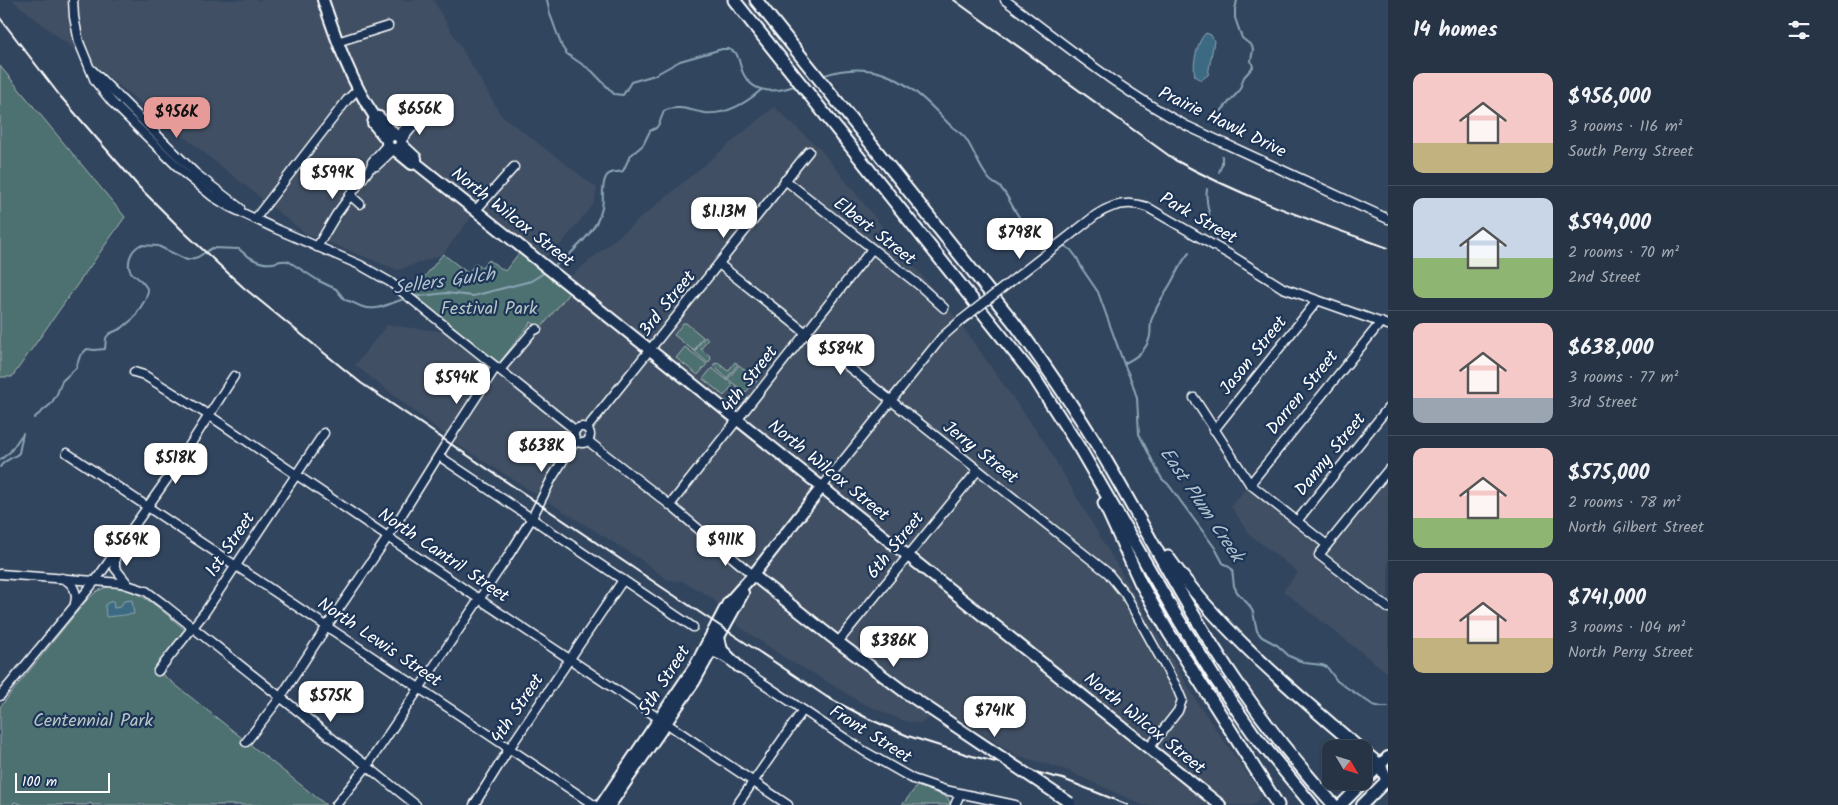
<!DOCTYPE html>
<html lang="en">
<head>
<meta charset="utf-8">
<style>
	body { margin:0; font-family:Kalam,sans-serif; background:#2e3c4d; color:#f1f3f6; height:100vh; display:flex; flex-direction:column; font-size:19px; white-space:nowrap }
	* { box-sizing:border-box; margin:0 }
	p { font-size:16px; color:#a4aab3 }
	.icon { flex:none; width:28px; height:28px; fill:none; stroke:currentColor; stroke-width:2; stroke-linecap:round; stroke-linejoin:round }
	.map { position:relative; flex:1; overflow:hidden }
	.drawer { display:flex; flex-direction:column; background:#263446; width:450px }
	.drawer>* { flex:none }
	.needle { width:32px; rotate:128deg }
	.tools { position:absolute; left:1322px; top:740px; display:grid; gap:10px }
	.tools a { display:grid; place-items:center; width:50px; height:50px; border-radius:10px; background:#263446; box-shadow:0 1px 4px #0004,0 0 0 1px #424f5f; font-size:25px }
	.scale { position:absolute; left:15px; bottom:12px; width:95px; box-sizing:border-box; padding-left:5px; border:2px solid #fff; border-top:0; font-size:14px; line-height:18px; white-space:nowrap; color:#fff; -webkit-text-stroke:4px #1d3557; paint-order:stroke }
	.price { position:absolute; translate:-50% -42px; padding:0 11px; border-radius:10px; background:#fff; color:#222; font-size:16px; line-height:32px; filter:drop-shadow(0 1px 2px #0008) }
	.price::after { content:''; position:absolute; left:50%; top:30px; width:15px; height:11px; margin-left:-8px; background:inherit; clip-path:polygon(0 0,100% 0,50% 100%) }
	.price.current { background:#e69b98; color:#111 }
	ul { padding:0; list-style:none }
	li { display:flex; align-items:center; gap:15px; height:125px; padding:0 25px }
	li+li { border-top:1px solid #424f5f }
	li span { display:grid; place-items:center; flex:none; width:140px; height:100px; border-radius:10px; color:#555 }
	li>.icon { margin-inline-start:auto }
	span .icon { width:60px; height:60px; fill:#fffc; stroke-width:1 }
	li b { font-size:21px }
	h2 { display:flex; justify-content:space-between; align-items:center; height:60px; padding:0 25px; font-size:21px }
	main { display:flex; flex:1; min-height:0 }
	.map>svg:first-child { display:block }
</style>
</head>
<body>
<main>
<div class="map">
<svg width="1388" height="805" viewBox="0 0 1388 805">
	<rect width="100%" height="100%" fill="#32455e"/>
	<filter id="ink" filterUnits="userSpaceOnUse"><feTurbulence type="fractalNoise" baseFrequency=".02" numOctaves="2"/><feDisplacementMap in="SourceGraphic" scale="10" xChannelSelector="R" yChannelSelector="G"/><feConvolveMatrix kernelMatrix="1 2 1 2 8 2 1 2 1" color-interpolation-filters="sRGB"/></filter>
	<g filter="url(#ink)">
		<g fill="#415063">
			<path d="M12,0H434L440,12L501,115L597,188L594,203L561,244L548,255L537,258L476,211L443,254L398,270L305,233Z"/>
			<path d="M774,107L820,149L959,322L1045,443L1199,705L1262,795L1253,805H1143L1066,770L1016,755L943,709L921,723L904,721L862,703L811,672L788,660L740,627L711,597L682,581L668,580L640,559L458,445L355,365L387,325L455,333L496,368L565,281Z"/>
			<path d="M1388,470V673L1283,591L1298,572L1249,534L1231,506L1250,484L1327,545Z"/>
		</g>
		<g fill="#4d6f6f" stroke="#a6b7b7">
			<path d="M0,66L125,217L12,377H0Z"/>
			<path d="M523,248L573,288L541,328L531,322L496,367L409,296L443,254L468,273L476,263L482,268L489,260L505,271Z"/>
			<path d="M683,323H686L703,337L694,351L674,335Z"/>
			<path d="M705,337L708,339L701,349L710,356L711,359L708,363L695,352L698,346Z"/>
			<path d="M685,347L707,364L698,375L676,358Z"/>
			<path d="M735,362L738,364L727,378L713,366L715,363L717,364L718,363L728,371Z"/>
			<path d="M739,365L757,381L745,393L728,379Z"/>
			<path d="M712,368L733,385L724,396L703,379Z"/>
			<path d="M107,587C140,586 165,614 189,633L158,671L326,805H177L164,802L163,805H92L91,803L86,805H24L14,802L13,805H0V707L86,601L97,591Z"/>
			<path d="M917,786L947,797L950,802L948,805H902Z"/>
		</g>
		<g fill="#3e6a83" stroke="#8ba6b5">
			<path d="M1206,33L1211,35L1214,41L1208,75L1201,80L1195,76C1192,66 1197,40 1206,33Z"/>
			<path d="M132,600L134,614L106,617L105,606L107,603L113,601L114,608L120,607L124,601Z"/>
		</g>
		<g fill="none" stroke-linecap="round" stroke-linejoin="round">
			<g stroke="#8ba6b5" stroke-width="2">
				<path d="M547,0L550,14L562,47L567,54L592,71L614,94L623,95L631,82L655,75L680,61L722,49H729L736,53C740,60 740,68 744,75C756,96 778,92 797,85"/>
				<path d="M822,76C877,57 910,82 946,121C952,128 961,132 966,139C974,151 979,167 989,179C992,183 997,184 1001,188C1010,198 1014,213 1024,223C1030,228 1036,233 1043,236C1048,238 1053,238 1057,241"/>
				<path d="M1219,125L1222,110L1239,91L1244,77L1253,67L1251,60L1253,50L1252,46L1242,38L1235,18V10L1237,0"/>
				<path d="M1219,172L1222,164V156"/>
				<path d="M1207,189C1204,203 1213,216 1209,230"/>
				<path d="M1063,245L1071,250L1077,258L1083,270L1098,292L1124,364L1132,382L1137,398L1139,434L1155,466L1162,479L1168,484L1215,548L1223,563L1232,569L1234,586L1237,592L1249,605L1253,612L1257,631L1262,637L1277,645L1289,656L1305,663L1322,665L1327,667L1337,681L1373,705L1381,707H1388"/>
				<path d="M553,267C571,255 598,230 602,208C604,198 601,186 606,177C609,171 617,173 623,171L630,156L643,145L650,131L656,128L659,124L664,111C677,104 692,111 705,113C726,115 746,103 761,90"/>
				<path d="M412,297L446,293L473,296L531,281L547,271"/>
				<path d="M1125,363C1137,357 1147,350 1150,336C1151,331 1150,326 1151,321C1156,306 1164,295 1171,283C1177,272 1181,262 1189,253"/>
				<path d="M34,418L51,404L57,394L62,381L76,368L80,356L87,349L94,350L105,349L106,338L109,334L122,328L134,318L145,300L148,291C142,273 124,279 130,257C132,251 135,248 140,245L158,246L187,260L198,257L212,248L239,249C247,257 260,265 272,263C278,262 281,260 288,261L319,281L336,289L345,300C352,301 356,305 363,307C378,312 391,302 405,299"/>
				<path d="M0,460L10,452L21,436"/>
				<path d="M0,467C5,459 13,459 19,453L23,433"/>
			</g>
			<g stroke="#fff" stroke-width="11">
				<g id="minor">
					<path d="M73,0L74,17L79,42L95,81L112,102L185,174L212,196L230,207L274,228L360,265L390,282L575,430"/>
					<path d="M1005,0C1064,44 1122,92 1187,126L1388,219"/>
					<path d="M337,42L388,26"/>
					<path d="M92,70L195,173L240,208"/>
					<path d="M398,136C408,124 419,115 430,102"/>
					<path d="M401,141L414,125L415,120"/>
					<path d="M371,167L376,166L393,150"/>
					<path d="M785,180L920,286L944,308"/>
					<path d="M350,195L360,204"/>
					<path d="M476,210L514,167"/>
					<path d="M1096,215C1112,204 1128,200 1147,207L1232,256L1283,288L1388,325"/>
					<path d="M255,219L347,100L358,89"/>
					<path d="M317,247L336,215L371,167L372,162L387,145"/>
					<path d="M719,264L1108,573L1125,594L1177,688L1182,700L1178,711L1149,748"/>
					<path d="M500,370L533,331L537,329"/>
					<path d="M134,372L144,375L210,416L479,599L660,719"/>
					<path d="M1194,398L1250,484L1327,545"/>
					<circle cx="582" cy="435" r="8"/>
					<path d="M587,428L809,151"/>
					<path d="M1214,430L1317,301"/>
					<path d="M588,441L670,505L753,575"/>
					<path d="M67,453L594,805"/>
					<path d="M439,456L693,627"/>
					<path d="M1388,470L1319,555L1388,608"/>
					<path d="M1250,484L1381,322"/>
					<path d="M822,487L942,337L959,322"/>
					<path d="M670,505L872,249"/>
					<path d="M1297,521L1388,408"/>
					<path d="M115,555V568L127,583"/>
					<path d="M0,574L121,583L146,591L162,603L416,805"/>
					<path d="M62,578C73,583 78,592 75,603"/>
					<path d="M838,642L978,470"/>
					<path d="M707,654L715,653L724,657L864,751L913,779L945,790L1015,805"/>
					<path d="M158,671L205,612L324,433"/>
					<path d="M0,696L96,580L179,462L234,376"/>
					<path d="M666,723L788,805"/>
					<path d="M246,742L280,698L327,626L388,537L447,442L496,367"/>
					<path d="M336,805L367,766L507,558L532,518L552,478L576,440"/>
					<path d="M474,805L509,749L623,580"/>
					<path d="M737,805L803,710"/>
					<path d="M955,805L960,794"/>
				</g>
			</g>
			<g stroke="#fff" stroke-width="14">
				<g id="major">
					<path d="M323,0C337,41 350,80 375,117H379L395,135"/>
					<path d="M375,117L373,123L387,140"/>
					<circle cx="394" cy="142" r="7"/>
					<path d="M401,144L416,158V163"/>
					<path d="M395,150L412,164L416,163L1220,805"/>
					<path d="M753,575L838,642L906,693"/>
					<path d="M719,637L722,650L739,667"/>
					<path d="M601,805L695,666L728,603L753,575L822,487"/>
					<path d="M610,805L694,682L743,593"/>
					<path d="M1341,805L1388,757"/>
					<path d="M1362,805L1388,779"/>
				</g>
			</g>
			<g stroke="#fff" stroke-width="15">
				<g id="highway">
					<path d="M734,0L1034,377L1080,449L1174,612L1214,677L1253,733L1312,805"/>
					<path d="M756,0L1015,324C1051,373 1085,423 1115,476C1155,546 1192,618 1238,684C1267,726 1299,767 1334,805"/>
					<path d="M1104,503L1140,582L1169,633L1278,805"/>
					<path d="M1168,557C1220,631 1292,690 1360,749"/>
					<path d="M1364,752L1380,765L1388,782"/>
				</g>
			</g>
			<use href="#minor" stroke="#1d3557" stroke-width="8"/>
			<use href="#major" stroke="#1d3557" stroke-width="10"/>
			<use href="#highway" stroke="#1d3557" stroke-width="11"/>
			<g stroke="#fff" stroke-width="2">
				<path d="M954,0L1175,160C1242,197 1316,222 1388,248"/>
				<path d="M0,18L60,96L139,187L186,234L243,287L361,383L660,586L827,697L867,718L908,736L972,756L1063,779L1128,805"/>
			</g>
			<g stroke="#fff" stroke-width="11" stroke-linecap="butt">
				<path id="minor-bridge" d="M959,322L1096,215"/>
			</g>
			<g stroke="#fff" stroke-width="14" stroke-linecap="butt">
				<path id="major-bridge" d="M906,693L1070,803"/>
			</g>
			<use href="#minor-bridge" stroke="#1d3557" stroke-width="8"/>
			<use href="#major-bridge" stroke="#1d3557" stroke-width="10"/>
		</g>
	</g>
	<g text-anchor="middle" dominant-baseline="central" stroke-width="4.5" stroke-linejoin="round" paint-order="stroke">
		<g font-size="18" fill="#fff" stroke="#1d3557">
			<text transform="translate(1222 123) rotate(26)">Prairie Hawk Drive</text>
			<text transform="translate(512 218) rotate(38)">North Wilcox Street</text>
			<text transform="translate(1198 219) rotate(30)">Park Street</text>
			<text transform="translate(874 232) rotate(38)">Elbert Street</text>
			<text transform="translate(668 304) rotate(-51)">3rd Street</text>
			<text transform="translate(1254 356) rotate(-51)">Jason Street</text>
			<text transform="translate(750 380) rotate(-52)">4th Street</text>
			<text transform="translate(1303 393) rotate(-51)">Darren Street</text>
			<text transform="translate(980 453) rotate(38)">Jerry Street</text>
			<text transform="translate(1331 455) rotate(-51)">Danny Street</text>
			<text transform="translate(828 471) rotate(39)">North Wilcox Street</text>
			<text transform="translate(231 545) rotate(-56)">1st Street</text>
			<text transform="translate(896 546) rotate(-51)">6th Street</text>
			<text transform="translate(443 556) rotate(34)">North Cantril Street</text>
			<text transform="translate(379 643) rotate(34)">North Lewis Street</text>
			<text transform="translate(665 681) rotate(-57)">5th Street</text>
			<text transform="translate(518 709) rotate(-56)">4th Street</text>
			<text transform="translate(1144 724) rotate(39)">North Wilcox Street</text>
			<text transform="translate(870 735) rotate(32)">Front Street</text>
		</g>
		<g font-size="18" fill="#b8c5c5" stroke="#1d3557">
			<text x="489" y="309">Festival Park</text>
			<text x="93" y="721">Centennial Park</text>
		</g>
		<g font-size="19" font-style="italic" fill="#b2c3cd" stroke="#1d3557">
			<text transform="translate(444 282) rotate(-8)">Sellers Gulch</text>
			<text transform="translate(1201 505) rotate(56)">East Plum Creek</text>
		</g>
	</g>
</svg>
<div class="tools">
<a><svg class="needle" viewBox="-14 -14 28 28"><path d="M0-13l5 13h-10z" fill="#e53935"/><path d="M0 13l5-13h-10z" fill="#a4aab3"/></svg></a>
</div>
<div class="scale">100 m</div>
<b class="price" style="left:420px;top:136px">$656K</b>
<b class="price current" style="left:177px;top:139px">$956K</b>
<b class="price" style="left:333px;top:200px">$599K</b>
<b class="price" style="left:724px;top:239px">$1.13M</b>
<b class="price" style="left:1020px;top:260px">$798K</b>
<b class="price" style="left:841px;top:376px">$584K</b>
<b class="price" style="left:457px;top:405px">$594K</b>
<b class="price" style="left:542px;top:473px">$638K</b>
<b class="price" style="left:176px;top:485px">$518K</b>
<b class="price" style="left:127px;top:567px">$569K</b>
<b class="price" style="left:726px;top:567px">$911K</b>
<b class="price" style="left:894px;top:668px">$386K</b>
<b class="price" style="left:331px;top:723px">$575K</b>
<b class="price" style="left:995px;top:738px">$741K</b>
</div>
<section class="drawer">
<h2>14 homes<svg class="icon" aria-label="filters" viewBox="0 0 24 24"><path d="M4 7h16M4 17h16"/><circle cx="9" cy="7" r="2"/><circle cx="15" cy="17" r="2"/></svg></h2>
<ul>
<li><span style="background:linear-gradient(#f6c9c9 70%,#c2b280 0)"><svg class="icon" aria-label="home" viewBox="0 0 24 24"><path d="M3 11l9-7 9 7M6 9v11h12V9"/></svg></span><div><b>$956,000</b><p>3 rooms · 116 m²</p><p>South Perry Street</p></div></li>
<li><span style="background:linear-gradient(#c9d6e8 60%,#8fb573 0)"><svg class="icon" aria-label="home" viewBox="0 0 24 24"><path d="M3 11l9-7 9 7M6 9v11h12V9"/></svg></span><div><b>$594,000</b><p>2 rooms · 70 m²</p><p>2nd Street</p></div></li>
<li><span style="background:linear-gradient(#f6c9c9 75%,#9aa5b1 0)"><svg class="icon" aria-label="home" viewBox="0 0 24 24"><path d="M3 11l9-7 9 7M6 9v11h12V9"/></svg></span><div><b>$638,000</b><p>3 rooms · 77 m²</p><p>3rd Street</p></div></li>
<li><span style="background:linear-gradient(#f6c9c9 70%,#8fb573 0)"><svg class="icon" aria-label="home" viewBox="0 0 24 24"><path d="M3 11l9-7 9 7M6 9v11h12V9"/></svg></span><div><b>$575,000</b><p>2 rooms · 78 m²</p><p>North Gilbert Street</p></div></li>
<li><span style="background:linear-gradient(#f6c9c9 65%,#c2b280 0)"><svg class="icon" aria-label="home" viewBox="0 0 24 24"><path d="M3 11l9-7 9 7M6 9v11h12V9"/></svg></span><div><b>$741,000</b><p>3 rooms · 104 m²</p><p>North Perry Street</p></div></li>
</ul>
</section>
</main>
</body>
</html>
